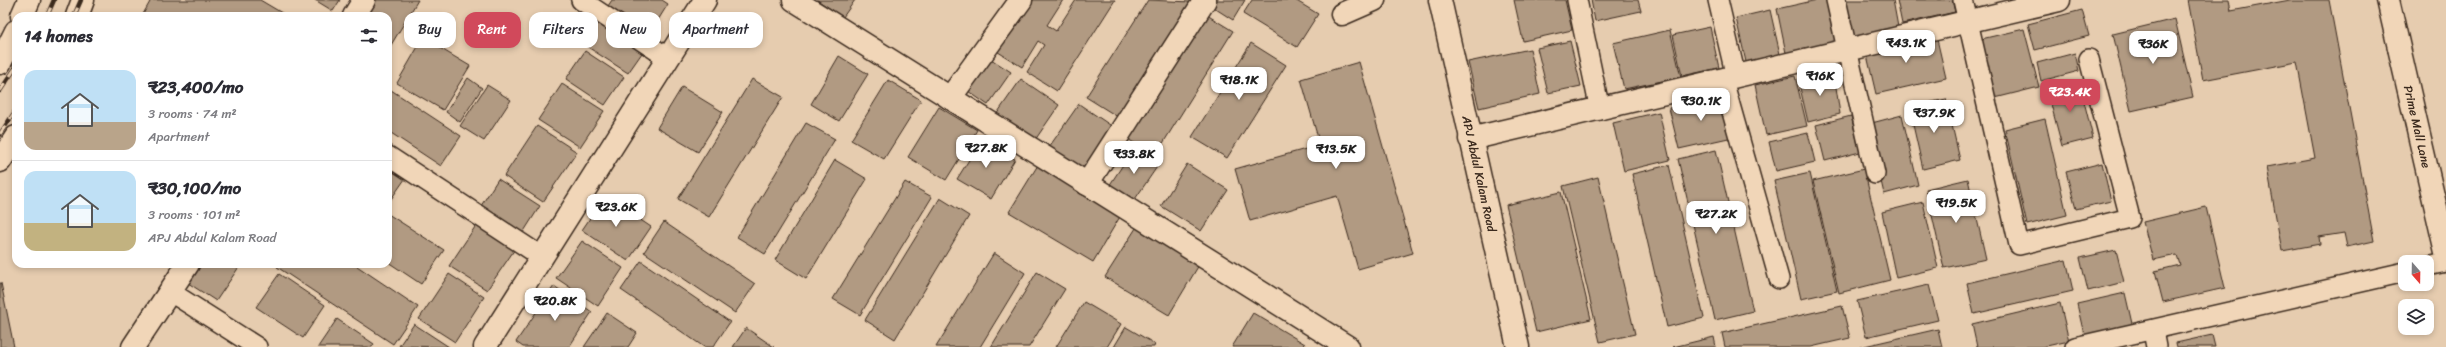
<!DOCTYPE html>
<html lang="en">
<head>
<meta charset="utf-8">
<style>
	body { margin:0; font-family:Sriracha,sans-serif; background:#f7f7f7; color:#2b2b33; height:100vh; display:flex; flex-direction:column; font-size:15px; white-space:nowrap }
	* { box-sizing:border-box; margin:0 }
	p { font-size:13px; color:#7c7c81 }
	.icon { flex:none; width:22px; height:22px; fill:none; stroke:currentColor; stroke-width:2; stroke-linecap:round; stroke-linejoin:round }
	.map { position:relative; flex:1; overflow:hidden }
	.sheet { position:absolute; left:12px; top:12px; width:380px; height:256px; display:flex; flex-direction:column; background:#fff; border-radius:12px; box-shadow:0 2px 6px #0003 }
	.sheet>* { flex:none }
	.guide { position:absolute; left:404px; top:12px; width:380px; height:36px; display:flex; gap:8px }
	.needle { width:26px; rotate:160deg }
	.tools { position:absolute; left:2398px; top:255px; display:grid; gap:8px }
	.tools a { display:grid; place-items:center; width:36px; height:36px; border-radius:8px; background:#fff; box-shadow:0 2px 6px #0003; font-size:20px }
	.price { position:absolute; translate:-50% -34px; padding:0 9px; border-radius:8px; background:#fff; color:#222; font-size:13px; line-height:26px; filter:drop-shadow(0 1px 2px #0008) }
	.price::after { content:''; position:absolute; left:50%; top:24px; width:12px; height:9px; margin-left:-6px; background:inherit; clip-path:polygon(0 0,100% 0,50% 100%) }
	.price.current { background:#d1495b; color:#fff }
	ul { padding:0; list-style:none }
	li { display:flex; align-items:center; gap:12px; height:100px; padding:0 12px }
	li+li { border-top:1px solid #e1e1e2 }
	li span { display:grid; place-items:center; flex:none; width:112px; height:80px; border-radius:12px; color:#555 }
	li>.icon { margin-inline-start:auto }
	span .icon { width:48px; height:48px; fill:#fffc; stroke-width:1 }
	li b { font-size:17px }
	h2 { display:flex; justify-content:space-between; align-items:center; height:48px; padding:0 12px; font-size:17px }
	.tag { padding:0 14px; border-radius:12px; background:#fff; box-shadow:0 2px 6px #0003; font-size:14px; line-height:36px }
	.tag.current { background:#d1495b; color:#fff }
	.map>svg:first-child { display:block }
</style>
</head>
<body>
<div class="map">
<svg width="2446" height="347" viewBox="0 0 2446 347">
	<rect width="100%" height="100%" fill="#e6ccaf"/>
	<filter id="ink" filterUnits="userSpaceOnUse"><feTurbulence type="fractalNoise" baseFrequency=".025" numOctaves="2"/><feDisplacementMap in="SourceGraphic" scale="8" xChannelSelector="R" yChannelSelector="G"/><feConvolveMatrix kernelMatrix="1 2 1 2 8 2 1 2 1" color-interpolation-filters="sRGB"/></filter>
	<g filter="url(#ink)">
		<g fill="#b19a82" stroke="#3b2a1e">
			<path d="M151,0H260L287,16H142Z"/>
			<path d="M315,0H340L333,11Z"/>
			<path d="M370,0H418L388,50V16H360Z"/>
			<path d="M612,0H662L668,4L650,33L608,6Z"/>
			<path d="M817,0H855L843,17Z"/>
			<path d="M1015,0H1063L1047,25L1056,31L1076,0H1115L1057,91L1027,72L1044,45L1038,41L1022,67L987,45Z"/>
			<path d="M1148,0L1191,2L1118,117L1086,97Z"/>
			<path d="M1210,0H1245L1233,20L1208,4Z"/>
			<path d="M1252,0H1295L1318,14L1297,47L1243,14Z"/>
			<path d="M1514,0H1565L1572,30L1523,41Z"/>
			<path d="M1591,0H1638L1641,11L1595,21Z"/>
			<path d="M1817,0H1831L1840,41L1786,53L1777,9Z"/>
			<path d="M1845,0H1893L1898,27L1854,37Z"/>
			<path d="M1897,0H1952L1955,12L1902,24Z"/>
			<path d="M2188,0H2229L2231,11L2290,0H2329L2374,241L2347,247L2344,233L2319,237L2320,244L2282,251L2267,167L2315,158L2297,62L2203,80Z"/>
			<path d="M1770,10L1780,54L1746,62L1736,18Z"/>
			<path d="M2082,10L2089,36L2035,50L2028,24Z"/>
			<path d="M1202,12L1233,31L1155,156L1123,136Z"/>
			<path d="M2175,19L2193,97L2131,111L2113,34Z"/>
			<path d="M597,23L642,53L628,73L583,44Z"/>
			<path d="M1710,27L1719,68L1682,76L1673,35Z"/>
			<path d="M2024,29L2039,87L1991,99L1977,40Z"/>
			<path d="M1670,30L1681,77L1624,89L1613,43Z"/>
			<path d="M1936,35L1946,78L1876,94L1866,51Z"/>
			<path d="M423,38L470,66L443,110L397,83Z"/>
			<path d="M1570,41L1581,86L1548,93L1537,48Z"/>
			<path d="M1251,43L1286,65L1227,158L1192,137Z"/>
			<path d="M974,48L1011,72L988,105L952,80Z"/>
			<path d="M1530,49L1540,94L1479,108L1468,62Z"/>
			<path d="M585,51L624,77L605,105L566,79Z"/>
			<path d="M2075,53L2079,71L2041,81L2037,63Z"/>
			<path d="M839,56L868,74L839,121L811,104Z"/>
			<path d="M1359,62L1413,253L1358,269L1337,196L1250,221L1235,169L1320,145L1301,79Z"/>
			<path d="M1834,74L1840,114L1808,122L1798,79Z"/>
			<path d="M1795,76L1807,126L1766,135L1755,85Z"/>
			<path d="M468,78L482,88L460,122L446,112Z"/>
			<path d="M752,79L783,97L709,217L678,199Z"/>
			<path d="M1021,79L1059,105L1035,140L996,115Z"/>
			<path d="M888,80L921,100L884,159L851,140Z"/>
			<path d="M2079,81L2093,138L2062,146L2047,89Z"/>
			<path d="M562,84L604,111L580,147L538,120Z"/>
			<path d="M487,85L511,100L484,141L460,126Z"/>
			<path d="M682,87L723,112L698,152L657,128Z"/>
			<path d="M388,88L461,136L441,166L388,131Z"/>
			<path d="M1724,96L1733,137L1679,149L1669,108Z"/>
			<path d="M1946,99L1960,160L1923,169L1909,107Z"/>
			<path d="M1079,104L1113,127L1082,173L1047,150Z"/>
			<path d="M939,107L977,130L946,180L908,157Z"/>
			<path d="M1659,112L1670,160L1624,171L1613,123Z"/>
			<path d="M1902,115L1918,185L1884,194L1868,124Z"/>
			<path d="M1851,116L1860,152L1825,161L1816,125Z"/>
			<path d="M2045,119L2067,215L2027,225L2005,129Z"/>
			<path d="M806,123L835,139L765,254L737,237Z"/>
			<path d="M537,126L577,152L543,202L504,176Z"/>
			<path d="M1808,133L1815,162L1776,171L1769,142Z"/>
			<path d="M982,139L1015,159L991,199L957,179Z"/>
			<path d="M1134,148L1159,164L1133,202L1109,186Z"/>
			<path d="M1716,150L1753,311L1715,320L1678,159Z"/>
			<path d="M835,160L867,179L806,279L775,260Z"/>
			<path d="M2102,163L2111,201L2076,209L2066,172Z"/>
			<path d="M1187,164L1228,190L1201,231L1161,206Z"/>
			<path d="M1038,165L1121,215L1093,262L1009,212Z"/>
			<path d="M1669,165L1704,318L1667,327L1632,174Z"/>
			<path d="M388,168L405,179L389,202H388Z"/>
			<path d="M1864,169L1890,280L1839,293L1813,181Z"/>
			<path d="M1810,173L1837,291L1801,299L1774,181Z"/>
			<path d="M1598,177L1635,334L1600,342L1563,186Z"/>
			<path d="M498,179L540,206L521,236L479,209Z"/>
			<path d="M1968,179L1986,259L1944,268L1926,189Z"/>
			<path d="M905,182L932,197L860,315L833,299Z"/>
			<path d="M1561,192L1591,319L1536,332L1506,205Z"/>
			<path d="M605,196L651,227L628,261L582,230Z"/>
			<path d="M940,198L969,216L895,339L865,320Z"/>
			<path d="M1923,202L1938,268L1896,278L1882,212Z"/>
			<path d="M2206,207L2225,288L2163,302L2155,271L2180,265L2177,255L2153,260L2143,222Z"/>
			<path d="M388,214L444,250L421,284L388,262Z"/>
			<path d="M479,221L517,246L487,290L449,266Z"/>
			<path d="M664,222L755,284L735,313L644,252Z"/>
			<path d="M1136,228L1199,265L1169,315L1105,277Z"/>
			<path d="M582,241L623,268L598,306L556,278Z"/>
			<path d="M2116,250L2124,282L2088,291L2080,258Z"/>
			<path d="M994,253L1025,273L980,347H936Z"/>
			<path d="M2066,260L2073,291L1974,314L1967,283Z"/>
			<path d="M641,261L730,322L713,347H704L621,290Z"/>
			<path d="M196,264H241L216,301L185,281Z"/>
			<path d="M279,264H354L418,307L393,344L277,267Z"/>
			<path d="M1037,272L1065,289L1029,347H991Z"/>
			<path d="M279,274L325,305L303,338L256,307Z"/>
			<path d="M449,274L484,297L455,342L419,319Z"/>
			<path d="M0,283H1L14,347H0Z"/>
			<path d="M1929,285L1938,320L1866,337L1857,301Z"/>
			<path d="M554,286L592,312L569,347H523L516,342Z"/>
			<path d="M2125,293L2133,328L2085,339L2077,304Z"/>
			<path d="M1084,302L1121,324L1107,347H1056Z"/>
			<path d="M2060,303L2069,341L2042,347H1977L1972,324Z"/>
			<path d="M1842,306L1850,338L1811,347H1725L1722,333Z"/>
			<path d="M607,313L637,333L628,347H584Z"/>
			<path d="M1253,313L1305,344L1303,347H1232Z"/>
			<path d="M337,319L374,344L372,347H318Z"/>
			<path d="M414,324L449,347L399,346Z"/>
			<path d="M1126,327L1155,344L1154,347H1114Z"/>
			<path d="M746,328L774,347H733Z"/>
			<path d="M1938,329L1942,347H1860Z"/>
			<path d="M2212,335L2215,347H2177L2176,343Z"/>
			<path d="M1714,337L1716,347H1673Z"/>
		</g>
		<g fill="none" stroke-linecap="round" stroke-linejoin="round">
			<g stroke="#3b2a1e" stroke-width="22">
				<g id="lane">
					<path d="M581,0L668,58"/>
					<path d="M1577,0L1600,110"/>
					<path d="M1718,0L1736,77"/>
					<path d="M1836,0L1875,174"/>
					<path d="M1963,0L2019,245L2130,218L2089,59"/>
					<path d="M1723,80L1779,279"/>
					<path d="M388,156L542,257"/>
					<path d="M2427,266L2446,262"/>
					<path d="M169,291L257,347"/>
					<path d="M2153,331L2156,347"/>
					<path d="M2075,347L2405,272"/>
				</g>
			</g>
			<g stroke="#3b2a1e" stroke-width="25">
				<g id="street">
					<path d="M794,0L1348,347"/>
					<path id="s1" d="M1440,0L1518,347"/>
					<path id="s2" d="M2388,0L2446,252"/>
					<path d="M1342,14L1374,0"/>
					<path d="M354,16L364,0"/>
					<path d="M950,98L1021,0"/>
					<path d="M1470,139L2059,0"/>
					<path d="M1087,184L1205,0"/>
					<path d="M133,347L188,264"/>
					<path d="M485,347L705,0"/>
				</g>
			</g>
			<g stroke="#3b2a1e" stroke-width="25">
				<g id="primary">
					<path d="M22,16L29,0"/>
					<path d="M77,16L83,0"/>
					<path d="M0,63L16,31"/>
					<path d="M0,161L16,137"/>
				</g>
			</g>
			<use href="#lane" stroke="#f1d6b8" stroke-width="19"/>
			<use href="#street" stroke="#f1d6b8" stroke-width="22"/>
			<use href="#primary" stroke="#f1d6b8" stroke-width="22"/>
			<g stroke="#3b2a1e" stroke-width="4.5">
				<g id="rail">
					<path d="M47,16L54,0"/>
					<path d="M74,16L81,0"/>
					<path d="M0,91L16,67"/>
					<path d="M0,134L16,110"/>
				</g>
			</g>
			<use href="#rail" stroke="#f1d6b8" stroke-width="3" stroke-dasharray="9" stroke-linecap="butt"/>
		</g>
	</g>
	<g text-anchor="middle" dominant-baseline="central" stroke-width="3" stroke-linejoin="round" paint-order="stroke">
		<g font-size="12" fill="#3b2a1e" stroke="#f1d6b8">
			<text stroke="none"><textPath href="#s2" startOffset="130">Prime Mall Lane</textPath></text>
			<text stroke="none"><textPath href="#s1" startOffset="178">APJ Abdul Kalam Road</textPath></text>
		</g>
	</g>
</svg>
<div class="tools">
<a><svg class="needle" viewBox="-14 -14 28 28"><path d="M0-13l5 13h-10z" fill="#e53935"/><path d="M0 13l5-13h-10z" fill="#7c7c81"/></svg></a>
<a><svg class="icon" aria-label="layers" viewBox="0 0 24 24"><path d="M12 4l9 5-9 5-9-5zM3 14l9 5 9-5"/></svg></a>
</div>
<b class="price" style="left:1906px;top:64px">₹43.1K</b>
<b class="price" style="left:2153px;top:65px">₹36K</b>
<b class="price" style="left:1820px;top:97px">₹16K</b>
<b class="price" style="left:1239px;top:101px">₹18.1K</b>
<b class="price current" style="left:2070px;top:113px">₹23.4K</b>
<b class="price" style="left:1701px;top:122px">₹30.1K</b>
<b class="price" style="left:1934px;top:134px">₹37.9K</b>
<b class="price" style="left:986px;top:169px">₹27.8K</b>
<b class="price" style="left:1336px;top:170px">₹13.5K</b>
<b class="price" style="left:1134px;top:175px">₹33.8K</b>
<b class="price" style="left:1956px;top:224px">₹19.5K</b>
<b class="price" style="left:616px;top:228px">₹23.6K</b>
<b class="price" style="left:1716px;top:235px">₹27.2K</b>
<b class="price" style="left:555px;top:322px">₹20.8K</b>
<div class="guide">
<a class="tag">Buy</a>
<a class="tag current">Rent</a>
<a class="tag">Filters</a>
<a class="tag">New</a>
<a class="tag">Apartment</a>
</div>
<section class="sheet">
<h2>14 homes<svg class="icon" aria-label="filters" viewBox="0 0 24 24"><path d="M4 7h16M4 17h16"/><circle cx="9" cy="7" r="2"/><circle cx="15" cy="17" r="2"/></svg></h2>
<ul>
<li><span style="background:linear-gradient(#bfe0f5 65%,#b9a48a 0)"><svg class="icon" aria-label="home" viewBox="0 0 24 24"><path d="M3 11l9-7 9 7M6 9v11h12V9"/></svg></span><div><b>₹23,400/mo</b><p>3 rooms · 74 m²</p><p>Apartment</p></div></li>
<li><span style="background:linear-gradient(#bfe0f5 65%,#c2b280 0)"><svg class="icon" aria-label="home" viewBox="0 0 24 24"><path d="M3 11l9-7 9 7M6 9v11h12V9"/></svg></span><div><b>₹30,100/mo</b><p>3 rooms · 101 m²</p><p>APJ Abdul Kalam Road</p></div></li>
</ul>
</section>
</div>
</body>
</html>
